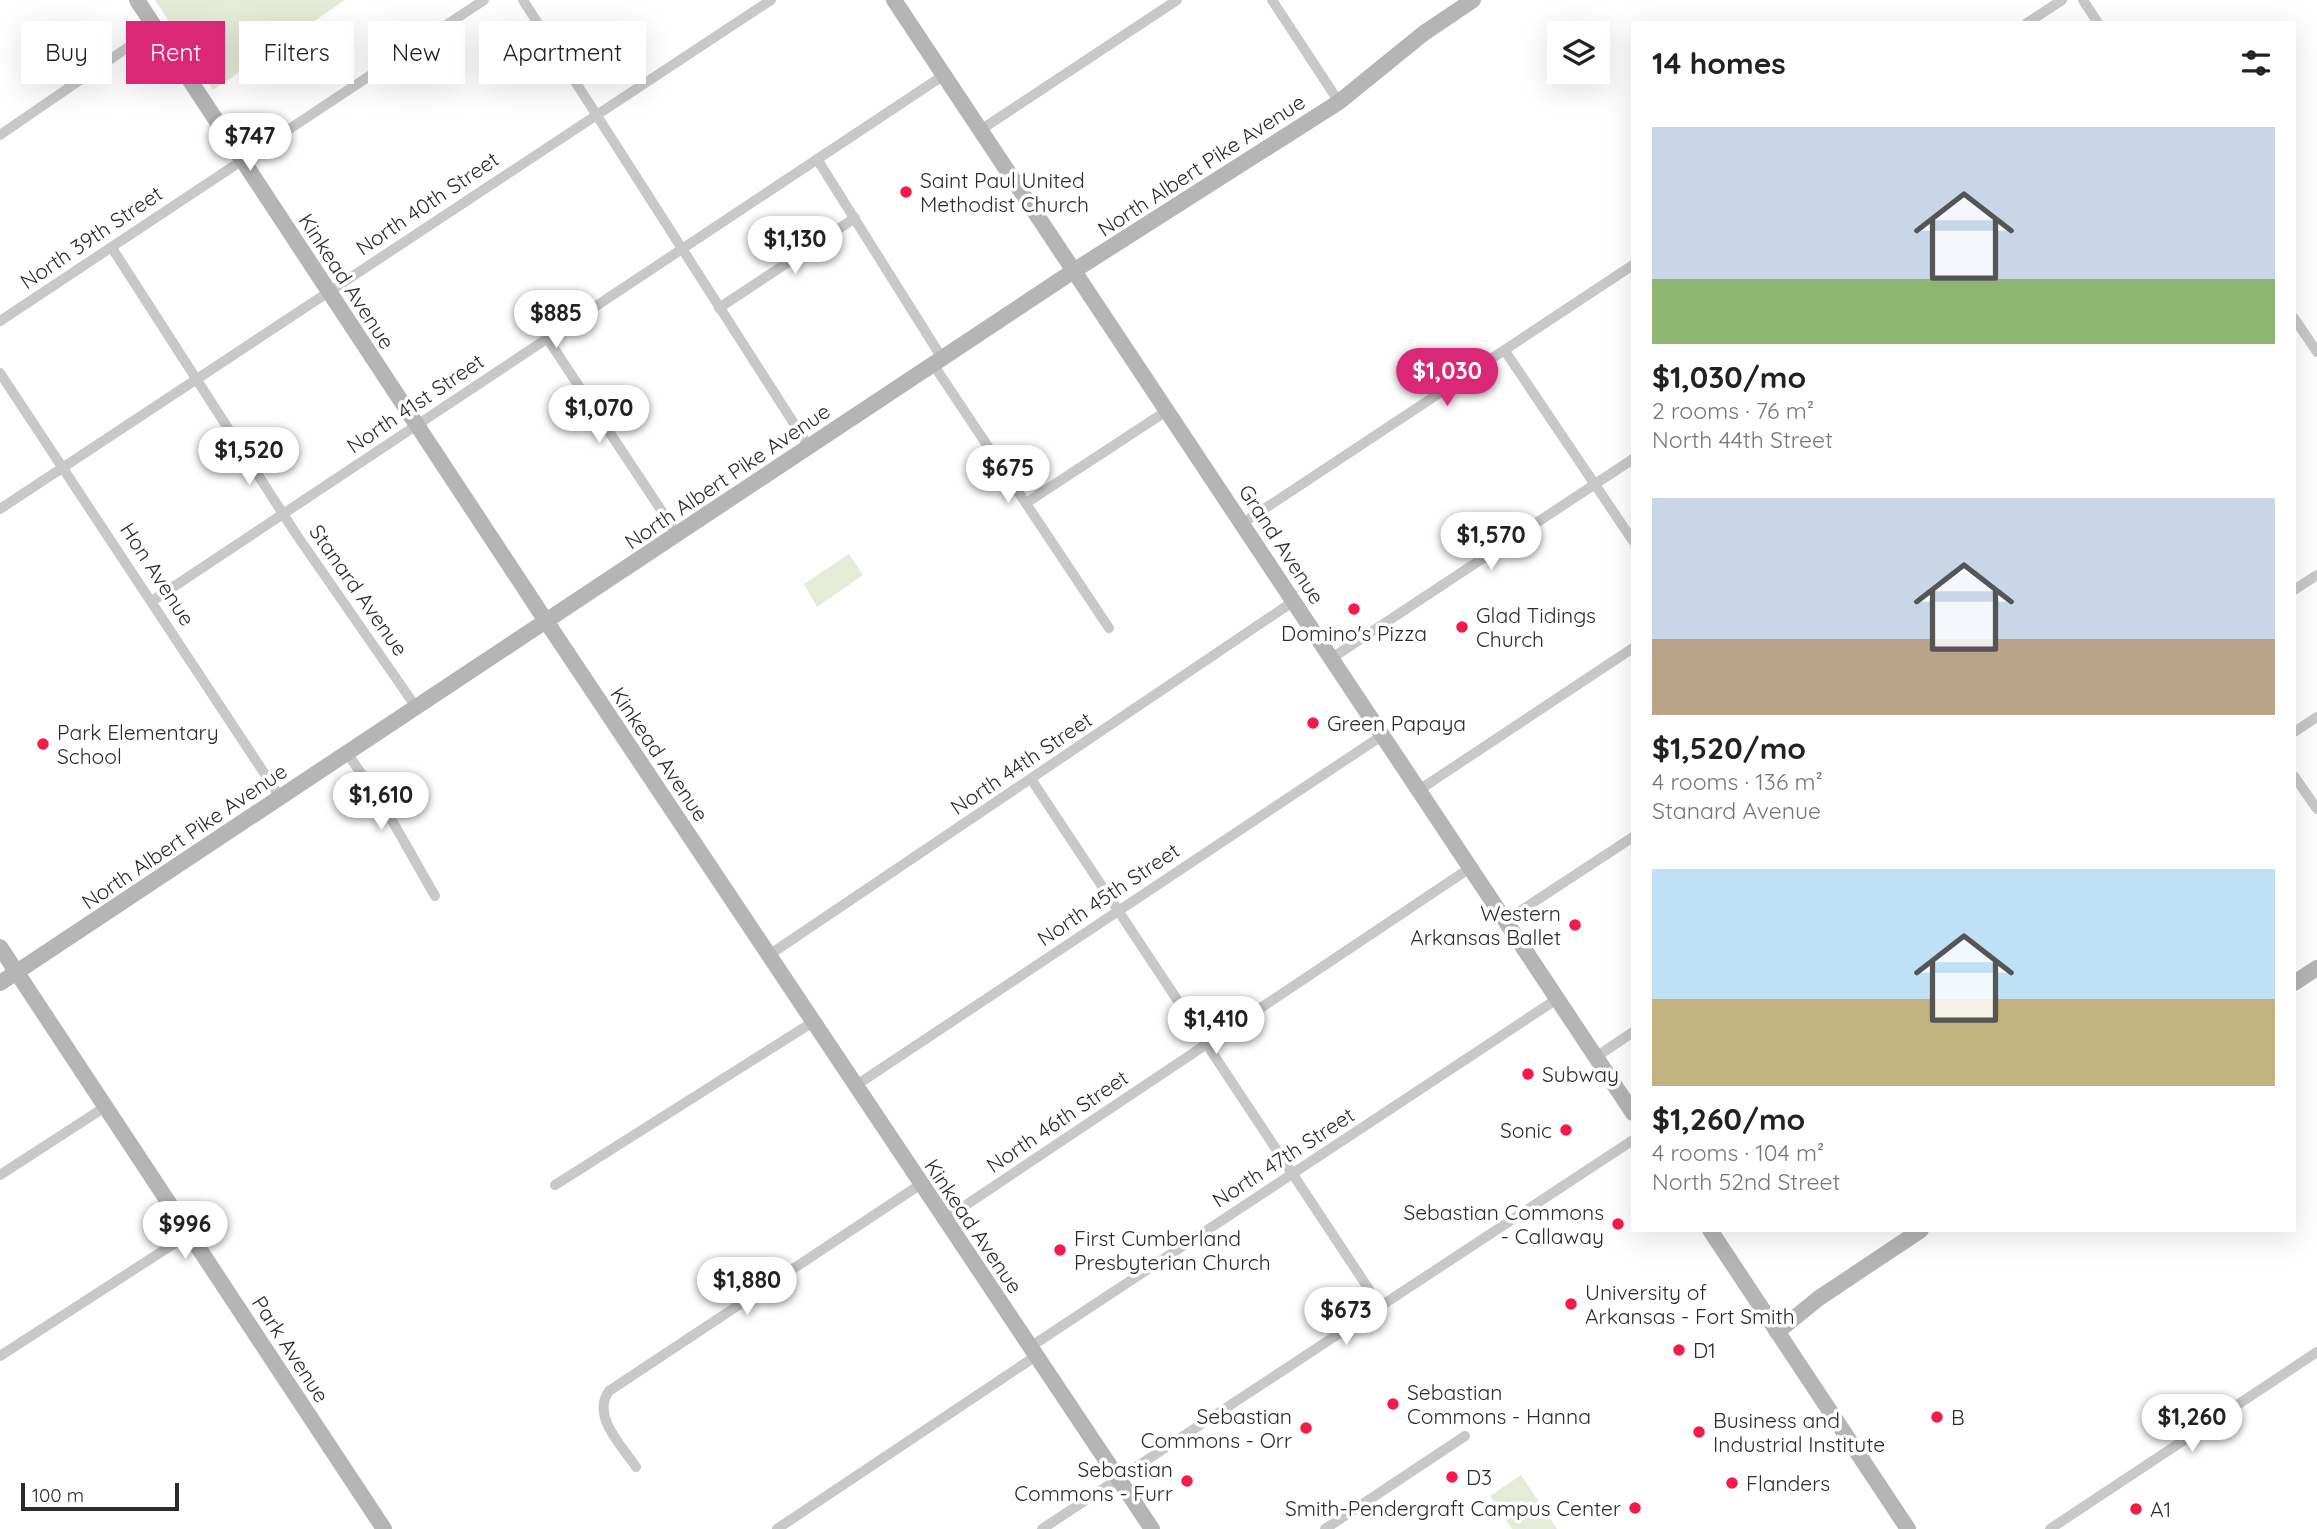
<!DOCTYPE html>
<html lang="en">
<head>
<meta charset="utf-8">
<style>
	body { margin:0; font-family:Quicksand,sans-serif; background:#f6f6f6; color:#222; height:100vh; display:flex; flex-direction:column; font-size:26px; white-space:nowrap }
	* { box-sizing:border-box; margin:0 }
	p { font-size:23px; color:#767676 }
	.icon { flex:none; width:38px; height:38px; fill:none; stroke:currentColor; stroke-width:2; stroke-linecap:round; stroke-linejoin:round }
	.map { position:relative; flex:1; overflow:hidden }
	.details { position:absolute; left:1631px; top:21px; width:665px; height:1211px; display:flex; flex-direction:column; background:#fff; border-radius:0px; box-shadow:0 7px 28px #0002 }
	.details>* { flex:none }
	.guide { position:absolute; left:21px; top:21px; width:665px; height:63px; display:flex; gap:14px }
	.controls { position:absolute; left:1547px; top:21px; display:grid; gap:14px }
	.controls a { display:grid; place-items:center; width:63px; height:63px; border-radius:0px; background:#fff; box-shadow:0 7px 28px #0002; font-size:35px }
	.scale { position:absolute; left:21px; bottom:18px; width:158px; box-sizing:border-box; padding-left:7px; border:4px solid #2b2b2b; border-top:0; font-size:19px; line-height:24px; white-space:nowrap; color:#2b2b2b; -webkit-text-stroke:5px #fff; paint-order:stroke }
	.price { position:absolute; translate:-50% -60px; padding:0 16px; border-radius:24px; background:#fff; color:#222; font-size:23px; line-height:46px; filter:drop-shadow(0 2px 4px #0008) }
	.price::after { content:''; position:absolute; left:50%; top:42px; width:21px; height:16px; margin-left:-10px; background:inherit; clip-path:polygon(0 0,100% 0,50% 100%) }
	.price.current { background:#db2777; color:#fff }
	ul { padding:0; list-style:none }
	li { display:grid; align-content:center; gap:14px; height:371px; padding:0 21px }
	li span { display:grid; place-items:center; height:217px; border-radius:0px; color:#555 }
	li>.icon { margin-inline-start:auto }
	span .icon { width:126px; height:126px; fill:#fffc; stroke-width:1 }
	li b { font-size:30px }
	h2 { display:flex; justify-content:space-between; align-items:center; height:84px; padding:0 21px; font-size:30px }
	.pill { padding:0 24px; border-radius:0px; background:#fff; box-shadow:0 7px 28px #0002; font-size:24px; line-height:63px }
	.pill.current { background:#db2777; color:#fff }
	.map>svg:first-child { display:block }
</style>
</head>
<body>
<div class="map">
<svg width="2317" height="1529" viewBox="0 0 2317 1529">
	<rect width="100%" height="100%" fill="#fff"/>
	<g fill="#e4ebd7">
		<path d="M155,0H345L213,90Z"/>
		<path d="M849,554L863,575L817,607L804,584Z"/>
		<path d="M1521,1475L1557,1529H1512L1490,1496Z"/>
	</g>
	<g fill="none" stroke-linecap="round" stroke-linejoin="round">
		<g stroke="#c8c8c8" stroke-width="10">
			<path d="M523,0L809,447"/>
			<path d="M1272,0L1339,102"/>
			<path d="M2083,0L2098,23"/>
			<path d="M2027,23L2062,0"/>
			<path d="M982,129L1177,0"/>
			<path d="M0,135L156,28"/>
			<path d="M817,159L942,358"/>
			<path d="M112,248L296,534L416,707"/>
			<path d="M719,308L855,218"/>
			<path d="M2294,318L2317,352"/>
			<path d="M0,321L484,0"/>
			<path d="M547,338L677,534"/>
			<path d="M1505,351L1633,541"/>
			<path d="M933,364L1109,628"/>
			<path d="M0,373L280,797"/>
			<path d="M1026,503L1168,410"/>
			<path d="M0,509L771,0"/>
			<path d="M1243,523L1633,265"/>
			<path d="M2294,590L2317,575"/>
			<path d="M152,601L944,75"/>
			<path d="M1332,658L1633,459"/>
			<path d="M2294,732L2317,717"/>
			<path d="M347,753L382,803L435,896"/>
			<path d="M2294,776L2317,809"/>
			<path d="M1031,779L1380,1306"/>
			<path d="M1419,790L1633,648"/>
			<path d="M1505,921L1633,837"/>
			<path d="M769,955L1294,601"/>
			<path d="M1596,1057L1633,1032"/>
			<path d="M855,1086L1383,735"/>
			<path d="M0,1175L105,1107"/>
			<path d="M555,1185L813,1022"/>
			<path d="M945,1219L1470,868"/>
			<path d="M1030,1347L1557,999"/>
			<path d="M0,1356L189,1234"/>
			<path d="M636,1467C622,1446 591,1416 609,1391L921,1184"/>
			<path d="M777,1529L1036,1356"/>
			<path d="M1042,1529L1633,1140"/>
			<path d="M1325,1529L1465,1436"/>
			<path d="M2050,1529L2317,1352"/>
		</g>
		<g stroke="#b5b5b5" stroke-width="16">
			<path d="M137,0L546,621L1152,1529"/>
			<path d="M894,0L1633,1113"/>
			<path d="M0,947L384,1529"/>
			<path d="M0,983L1075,270L1339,102L1424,33L1473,0"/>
			<path d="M2294,983L2317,968"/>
			<path d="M1710,1230L1908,1529"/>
			<path d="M1777,1332L1819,1298L1921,1230"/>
		</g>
	</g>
	<g fill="#f41b49" stroke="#fff" stroke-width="2.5">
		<circle cx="906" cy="192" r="7"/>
		<circle cx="1354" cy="609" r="7"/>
		<circle cx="1462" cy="627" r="7"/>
		<circle cx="1313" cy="723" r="7"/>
		<circle cx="43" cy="744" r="7"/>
		<circle cx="1575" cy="925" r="7"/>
		<circle cx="1528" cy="1074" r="7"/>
		<circle cx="1566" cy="1130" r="7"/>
		<circle cx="1618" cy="1224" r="7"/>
		<circle cx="1060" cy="1250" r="7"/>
		<circle cx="1571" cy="1304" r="7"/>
		<circle cx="1679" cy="1350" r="7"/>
		<circle cx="1393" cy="1404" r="7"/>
		<circle cx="1937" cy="1417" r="7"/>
		<circle cx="1306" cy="1428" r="7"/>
		<circle cx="1699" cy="1432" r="7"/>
		<circle cx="1452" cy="1477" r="7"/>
		<circle cx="1187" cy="1481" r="7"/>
		<circle cx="1732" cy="1483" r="7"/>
		<circle cx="1635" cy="1508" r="7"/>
		<circle cx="2136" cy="1509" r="7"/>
	</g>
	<g text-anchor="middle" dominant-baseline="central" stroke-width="7" stroke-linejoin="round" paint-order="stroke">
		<g font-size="21" fill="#2b2b2b" stroke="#fff">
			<text transform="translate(1201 165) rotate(-33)">North Albert Pike Avenue</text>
			<text transform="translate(427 203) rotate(-34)">North 40th Street</text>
			<text transform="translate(91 237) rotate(-34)">North 39th Street</text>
			<text transform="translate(347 281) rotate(57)">Kinkead Avenue</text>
			<text transform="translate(415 403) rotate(-34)">North 41st Street</text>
			<text transform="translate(727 476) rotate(-34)">North Albert Pike Avenue</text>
			<text transform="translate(1282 544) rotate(57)">Grand Avenue</text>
			<text transform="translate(158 574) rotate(57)">Hon Avenue</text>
			<text transform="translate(359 590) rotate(55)">Stanard Avenue</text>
			<text transform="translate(660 754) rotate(56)">Kinkead Avenue</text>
			<text transform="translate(1021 763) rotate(-34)">North 44th Street</text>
			<text transform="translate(184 836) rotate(-34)">North Albert Pike Avenue</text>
			<text transform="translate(1108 894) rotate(-34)">North 45th Street</text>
			<text transform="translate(1057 1121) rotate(-34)">North 46th Street</text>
			<text transform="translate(1283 1157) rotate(-33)">North 47th Street</text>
			<text transform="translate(974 1226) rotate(56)">Kinkead Avenue</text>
			<text transform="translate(291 1349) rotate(57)">Park Avenue</text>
		</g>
		<g font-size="21" fill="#2b2b2b" stroke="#fff" text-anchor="start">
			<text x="920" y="180">Saint Paul United<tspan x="920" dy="24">Methodist Church</tspan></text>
			<text x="1476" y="615">Glad Tidings<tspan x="1476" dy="24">Church</tspan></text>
			<text x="1354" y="633" text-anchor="middle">Domino's Pizza</text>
			<text x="1327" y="723">Green Papaya</text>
			<text x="57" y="732">Park Elementary<tspan x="57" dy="24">School</tspan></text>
			<text x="1561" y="913" text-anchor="end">Western<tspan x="1561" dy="24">Arkansas Ballet</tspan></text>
			<text x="1542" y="1074">Subway</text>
			<text x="1552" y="1130" text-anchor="end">Sonic</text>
			<text x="1604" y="1212" text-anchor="end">Sebastian Commons<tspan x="1604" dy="24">- Callaway</tspan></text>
			<text x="1074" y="1238">First Cumberland<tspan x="1074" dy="24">Presbyterian Church</tspan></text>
			<text x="1585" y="1292">University of<tspan x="1585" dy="24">Arkansas - Fort Smith</tspan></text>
			<text x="1693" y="1350">D1</text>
			<text x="1407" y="1392">Sebastian<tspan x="1407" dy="24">Commons - Hanna</tspan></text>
			<text x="1292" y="1416" text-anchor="end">Sebastian<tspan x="1292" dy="24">Commons - Orr</tspan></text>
			<text x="1951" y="1417">B</text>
			<text x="1713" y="1420">Business and<tspan x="1713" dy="24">Industrial Institute</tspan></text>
			<text x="1173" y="1469" text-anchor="end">Sebastian<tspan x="1173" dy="24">Commons - Furr</tspan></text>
			<text x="1466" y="1477">D3</text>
			<text x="1746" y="1483">Flanders</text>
			<text x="1621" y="1508" text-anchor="end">Smith-Pendergraft Campus Center</text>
			<text x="2150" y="1509">A1</text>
		</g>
	</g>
</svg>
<div class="controls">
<a><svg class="icon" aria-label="layers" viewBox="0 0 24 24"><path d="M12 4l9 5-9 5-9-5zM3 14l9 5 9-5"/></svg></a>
</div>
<div class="scale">100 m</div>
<b class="price" style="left:250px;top:173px">$747</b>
<b class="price" style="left:795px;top:276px">$1,130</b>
<b class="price" style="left:556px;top:350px">$885</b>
<b class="price current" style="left:1447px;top:408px">$1,030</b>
<b class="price" style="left:599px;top:445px">$1,070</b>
<b class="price" style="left:249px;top:487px">$1,520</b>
<b class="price" style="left:1008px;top:505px">$675</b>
<b class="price" style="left:1491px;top:572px">$1,570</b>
<b class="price" style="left:381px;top:832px">$1,610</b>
<b class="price" style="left:1216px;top:1056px">$1,410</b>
<b class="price" style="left:185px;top:1261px">$996</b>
<b class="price" style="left:747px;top:1317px">$1,880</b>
<b class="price" style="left:1346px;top:1347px">$673</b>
<b class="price" style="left:2192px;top:1454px">$1,260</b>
<div class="guide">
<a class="pill">Buy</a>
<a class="pill current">Rent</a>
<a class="pill">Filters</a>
<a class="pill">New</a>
<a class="pill">Apartment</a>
</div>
<section class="details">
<h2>14 homes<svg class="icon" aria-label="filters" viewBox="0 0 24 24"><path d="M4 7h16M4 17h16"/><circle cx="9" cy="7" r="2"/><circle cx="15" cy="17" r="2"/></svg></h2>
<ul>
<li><span style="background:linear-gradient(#c9d6e8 70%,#8fb573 0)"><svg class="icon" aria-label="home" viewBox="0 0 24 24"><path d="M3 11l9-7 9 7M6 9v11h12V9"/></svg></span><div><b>$1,030/mo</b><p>2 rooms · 76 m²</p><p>North 44th Street</p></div></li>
<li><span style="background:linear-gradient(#c9d6e8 65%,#b9a48a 0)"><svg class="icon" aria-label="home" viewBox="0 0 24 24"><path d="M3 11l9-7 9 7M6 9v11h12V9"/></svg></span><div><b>$1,520/mo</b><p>4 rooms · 136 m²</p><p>Stanard Avenue</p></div></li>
<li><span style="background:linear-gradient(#bfe0f5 60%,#c2b280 0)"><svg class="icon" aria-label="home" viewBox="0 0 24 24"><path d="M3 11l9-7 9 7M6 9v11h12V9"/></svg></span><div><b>$1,260/mo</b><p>4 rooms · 104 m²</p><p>North 52nd Street</p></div></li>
</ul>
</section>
</div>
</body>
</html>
